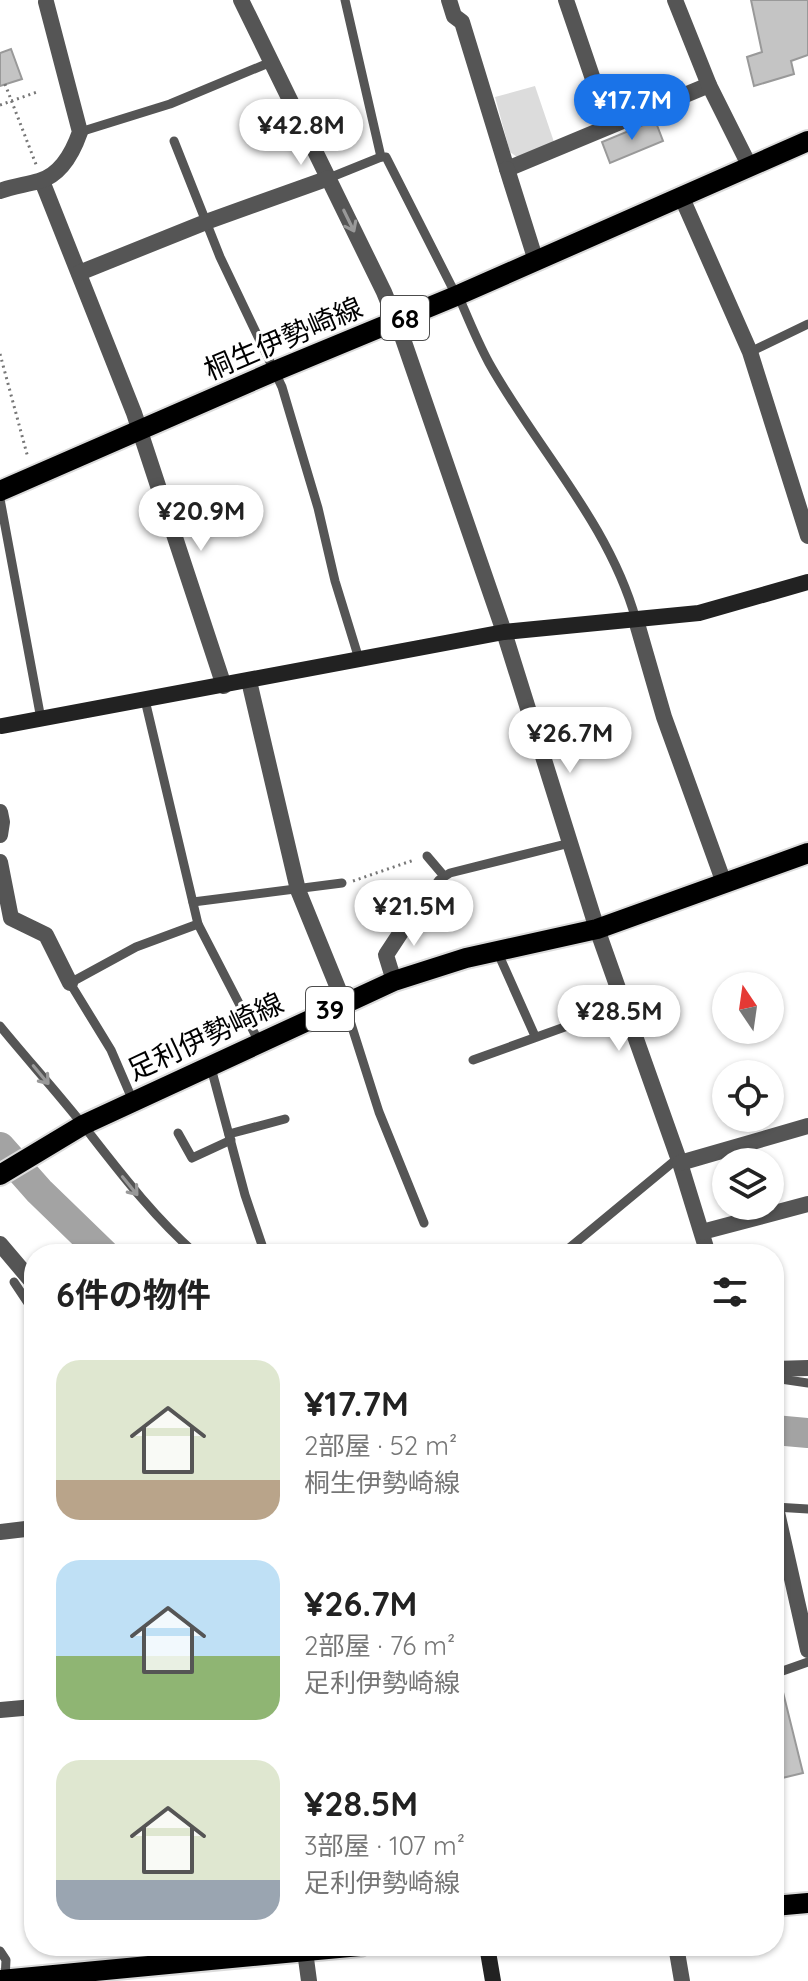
<!DOCTYPE html>
<html lang="ja">
<head>
<meta charset="utf-8">
<style>
	body { margin:0; font-family:Quicksand,"Noto Sans JP",sans-serif; background:#f2f2f2; color:#222; height:100vh; display:flex; flex-direction:column; font-size:30px; white-space:nowrap }
	* { box-sizing:border-box; margin:0 }
	p { font-size:26px; color:#767676 }
	.icon { flex:none; width:44px; height:44px; fill:none; stroke:currentColor; stroke-width:2; stroke-linecap:round; stroke-linejoin:round }
	.map { position:relative; flex:1; overflow:hidden }
	.drawer { position:absolute; left:24px; top:1244px; width:760px; height:712px; display:flex; flex-direction:column; background:#fff; border-radius:32px; box-shadow:0 2px 6px #0004 }
	.drawer>* { flex:none }
	.needle { width:52px; rotate:347deg }
	.tools { position:absolute; left:712px; top:972px; display:grid; gap:16px }
	.tools a { display:grid; place-items:center; width:72px; height:72px; border-radius:50%; background:#fff; box-shadow:0 2px 6px #0004; font-size:40px }
	.price { position:absolute; translate:-50% -68px; padding:0 18px; border-radius:28px; background:#fff; color:#222; font-size:26px; line-height:52px; filter:drop-shadow(0 2px 4px #0008) }
	.price::after { content:''; position:absolute; left:50%; top:48px; width:24px; height:18px; margin-left:-12px; background:inherit; clip-path:polygon(0 0,100% 0,50% 100%) }
	.price.selected { background:#1a73e8; color:#fff }
	ul { padding:0; list-style:none }
	li { display:flex; align-items:center; gap:24px; height:200px; padding:0 32px }
	li span { display:grid; place-items:center; flex:none; width:224px; height:160px; border-radius:24px; color:#555 }
	li>.icon { margin-inline-start:auto }
	span .icon { width:96px; height:96px; fill:#fffc; stroke-width:1 }
	li b { font-size:34px }
	h2 { display:flex; justify-content:space-between; align-items:center; height:96px; padding:0 32px; font-size:34px }
	.map>svg:first-child { display:block }
</style>
</head>
<body>
<div class="map">
<svg width="808" height="1981" viewBox="0 0 808 1981">
	<rect width="100%" height="100%" fill="#fff"/>
	<path fill="#dcdcdc" d="M535,86L554,142L517,157L510,152L495,97Z"/>
	<g fill="none" stroke-linecap="round" stroke-linejoin="round">
		<g stroke="#a3a3a3" stroke-width="30">
			<path d="M0,1147L39,1191L104,1254"/>
			<path d="M774,1430L808,1433"/>
		</g>
	</g>
	<g fill="#c4c4c4" stroke="#999" stroke-width="2">
		<path d="M751,0H808V55L791,61L794,74L754,86L747,57L762,52Z"/>
		<path d="M11,49L22,79L0,86V53Z"/>
		<path d="M655,120L663,141L610,163L602,142Z"/>
		<path d="M780,1680L803,1773L774,1780V1681Z"/>
	</g>
	<g fill="none" stroke-linecap="round" stroke-linejoin="round">
		<g stroke="#dbdbdb" stroke-width="24">
			<g id="primary">
				<path d="M0,491L275,371L456,296L808,141"/>
				<path d="M0,1175L83,1125L394,981L466,958L597,929L808,853"/>
				<path d="M774,1906L808,1903"/>
				<path d="M0,1980L360,1946"/>
			</g>
		</g>
		<g stroke="#777" stroke-width="3" stroke-dasharray="2 4" stroke-linecap="butt">
			<path d="M5,84L37,167"/>
			<path d="M0,105L37,92"/>
			<path d="M0,354L28,458"/>
			<path d="M353,881L414,860"/>
		</g>
		<g stroke="#555" stroke-width="9">
			<path d="M345,0L381,157H386L456,295"/>
			<path d="M80,132L170,104L271,62"/>
			<path d="M174,141L220,257L282,387L318,508L335,581L359,659"/>
			<path d="M329,178L381,157"/>
			<path d="M458,295C468,318 477,341 489,363C537,449 609,523 636,620"/>
			<path d="M750,352L808,324"/>
			<path d="M0,499L41,719"/>
			<path d="M145,700L198,924L259,1042"/>
			<path d="M427,856L444,876"/>
			<path d="M193,902L342,883"/>
			<path d="M413,914L439,880L450,873L570,843"/>
			<path d="M497,951L535,1036"/>
			<path d="M345,1005L379,1112L424,1223"/>
			<path d="M0,1026C27,1059 56,1091 83,1125C119,1171 152,1215 196,1254"/>
			<path d="M473,1060L623,1006"/>
			<path d="M210,1064L245,1195L265,1254"/>
			<path d="M133,1101L111,1050L70,983L136,947L198,924"/>
			<path d="M178,1133L192,1158L231,1140"/>
			<path d="M229,1134L285,1119"/>
			<path d="M562,1254L678,1158"/>
			<path d="M14,1282L34,1312"/>
			<path d="M774,1378L808,1383"/>
			<path d="M775,1507L808,1509"/>
			<path d="M774,1674L808,1662"/>
			<path d="M0,1951L6,1960L5,1979"/>
		</g>
		<g stroke="#555" stroke-width="16">
			<path d="M241,0L384,292L403,339L504,632L597,929L680,1163L708,1254"/>
			<path d="M449,0L454,16L462,22L507,169L709,85"/>
			<path d="M566,0L609,126"/>
			<path d="M675,0L709,85L750,167"/>
			<path d="M507,169L536,261"/>
			<path d="M42,181L134,413L224,686"/>
			<path d="M0,191C13,186 25,185 39,181C61,175 73,152 80,132L46,2"/>
			<path d="M682,198L750,352L808,536"/>
			<path d="M79,273L206,222L329,178"/>
			<path d="M636,620L664,717L724,883"/>
			<path d="M249,681L298,890L344,1003"/>
			<path d="M0,812L2,822L0,835"/>
			<path d="M0,862L11,918L46,935L70,983"/>
			<path d="M394,981L386,955L413,914"/>
			<path d="M680,1163L808,1126"/>
			<path d="M702,1232L808,1204"/>
			<path d="M0,1244L34,1284"/>
			<path d="M774,1369L808,1368"/>
			<path d="M774,1499L808,1650"/>
			<path d="M0,1532L34,1528"/>
			<path d="M0,1710L34,1707"/>
			<path d="M676,1946L682,1981"/>
			<path d="M305,1951L309,1981"/>
		</g>
		<g stroke="#222" stroke-width="16">
			<path d="M2,726L504,632L699,613L808,582"/>
			<path d="M487,1946L493,1981"/>
		</g>
		<use href="#primary" stroke="#000" stroke-width="20"/>
	</g>
	<defs><path id="oneway-shaft" d="M-6 0H5M1.5-3L5.5 0L1.5 3" fill="none" stroke-width="1.6" stroke-linecap="round" stroke-linejoin="round" transform="scale(2)"/></defs>
	<g stroke="#999">
		<use href="#oneway-shaft" transform="translate(349 221) rotate(64)"/>
		<use href="#oneway-shaft" transform="translate(41 1075) rotate(50)"/>
		<use href="#oneway-shaft" transform="translate(130 1186) rotate(51)"/>
	</g>
	<g text-anchor="middle" dominant-baseline="central" stroke-width="6" stroke-linejoin="round" paint-order="stroke">
		<g fill="#fff" stroke="#4c4c4c" stroke-width="2">
			<rect x="381" y="296" width="48" height="44" rx="6"/>
			<rect x="306" y="987" width="48" height="44" rx="6"/>
		</g>
		<g font-size="26" font-weight="bold" fill="#000">
			<text x="405" y="318">68</text>
			<text x="330" y="1009">39</text>
		</g>
		<g font-size="28" fill="#000" stroke="#fff">
			<text transform="translate(283 338) rotate(-23)">桐生伊勢崎線</text>
			<text transform="translate(205 1036) rotate(-25)">足利伊勢崎線</text>
		</g>
	</g>
</svg>
<div class="tools">
<a><svg class="needle" viewBox="-14 -14 28 28"><path d="M0-13l5 13h-10z" fill="#e53935"/><path d="M0 13l5-13h-10z" fill="#767676"/></svg></a>
<a><svg class="icon" aria-label="locate" viewBox="0 0 24 24"><circle cx="12" cy="12" r="6"/><path d="M12 2v4M12 18v4M2 12h4M18 12h4"/></svg></a>
<a><svg class="icon" aria-label="layers" viewBox="0 0 24 24"><path d="M12 4l9 5-9 5-9-5zM3 14l9 5 9-5"/></svg></a>
</div>
<b class="price selected" style="left:632px;top:142px">¥17.7M</b>
<b class="price" style="left:301px;top:167px">¥42.8M</b>
<b class="price" style="left:201px;top:553px">¥20.9M</b>
<b class="price" style="left:570px;top:775px">¥26.7M</b>
<b class="price" style="left:414px;top:948px">¥21.5M</b>
<b class="price" style="left:619px;top:1053px">¥28.5M</b>
<section class="drawer">
<h2>6件の物件<svg class="icon" aria-label="filters" viewBox="0 0 24 24"><path d="M4 7h16M4 17h16"/><circle cx="9" cy="7" r="2"/><circle cx="15" cy="17" r="2"/></svg></h2>
<ul>
<li><span style="background:linear-gradient(#dfe7d0 75%,#b9a48a 0)"><svg class="icon" aria-label="home" viewBox="0 0 24 24"><path d="M3 11l9-7 9 7M6 9v11h12V9"/></svg></span><div><b>¥17.7M</b><p>2部屋 · 52 m²</p><p>桐生伊勢崎線</p></div></li>
<li><span style="background:linear-gradient(#bfe0f5 60%,#8fb573 0)"><svg class="icon" aria-label="home" viewBox="0 0 24 24"><path d="M3 11l9-7 9 7M6 9v11h12V9"/></svg></span><div><b>¥26.7M</b><p>2部屋 · 76 m²</p><p>足利伊勢崎線</p></div></li>
<li><span style="background:linear-gradient(#dfe7d0 75%,#9aa5b1 0)"><svg class="icon" aria-label="home" viewBox="0 0 24 24"><path d="M3 11l9-7 9 7M6 9v11h12V9"/></svg></span><div><b>¥28.5M</b><p>3部屋 · 107 m²</p><p>足利伊勢崎線</p></div></li>
</ul>
</section>
</div>
</body>
</html>
